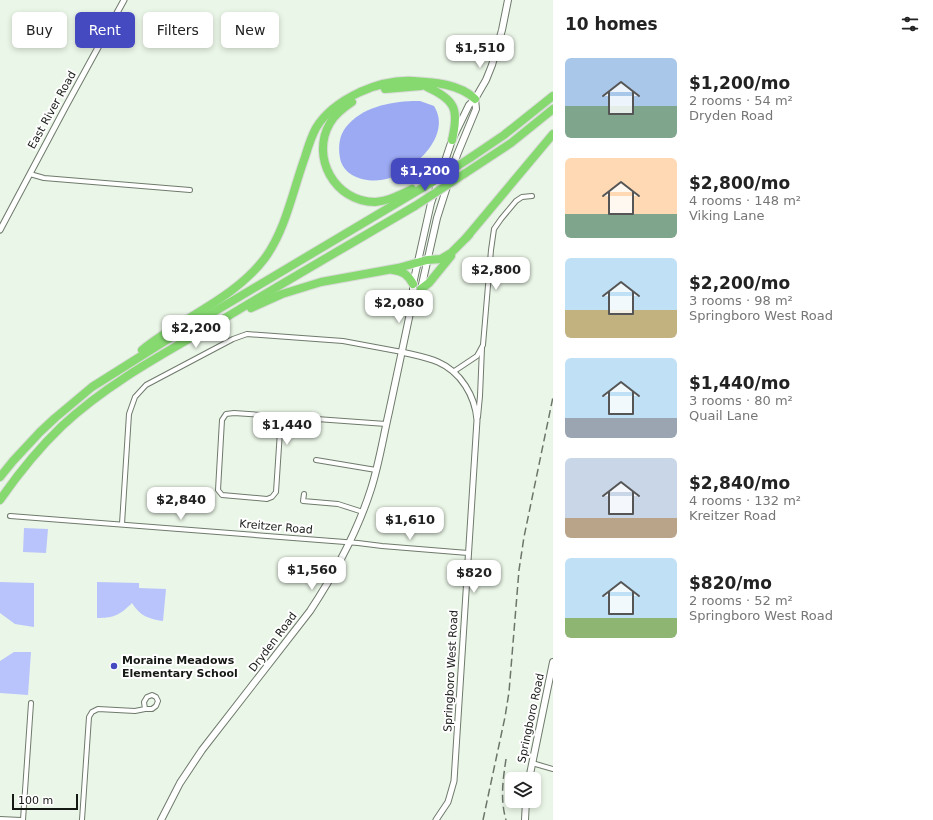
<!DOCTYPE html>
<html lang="en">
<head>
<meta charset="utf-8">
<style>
	body { margin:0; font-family:"DejaVu Sans",sans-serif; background:#f2f2f2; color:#222; height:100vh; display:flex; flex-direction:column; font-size:15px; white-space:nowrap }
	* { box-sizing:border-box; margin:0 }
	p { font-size:13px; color:#767676 }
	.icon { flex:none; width:22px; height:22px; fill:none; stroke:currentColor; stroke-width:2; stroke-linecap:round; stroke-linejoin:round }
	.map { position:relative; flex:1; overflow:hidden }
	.panel { display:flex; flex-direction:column; background:#fff; width:380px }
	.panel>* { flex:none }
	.guide { position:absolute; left:12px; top:12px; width:380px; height:36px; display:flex; gap:8px }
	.controls { position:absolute; left:505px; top:772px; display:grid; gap:8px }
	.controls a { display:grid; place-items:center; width:36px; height:36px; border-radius:6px; background:#fff; box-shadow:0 2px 6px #0003; font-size:20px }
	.scale { position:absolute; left:12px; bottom:10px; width:66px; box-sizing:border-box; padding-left:4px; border:2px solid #151914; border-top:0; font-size:11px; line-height:14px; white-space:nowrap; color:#151914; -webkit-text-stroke:3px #fff; paint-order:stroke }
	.price { position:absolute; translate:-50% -34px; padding:0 9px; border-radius:8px; background:#fff; color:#222; font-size:13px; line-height:26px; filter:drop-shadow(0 1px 2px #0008) }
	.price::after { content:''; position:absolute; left:50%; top:24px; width:12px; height:9px; margin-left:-6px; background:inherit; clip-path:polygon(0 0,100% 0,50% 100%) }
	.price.selected { background:#464ac0; color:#fff }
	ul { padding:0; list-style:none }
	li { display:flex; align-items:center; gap:12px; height:100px; padding:0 12px }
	li span { display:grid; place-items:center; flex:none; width:112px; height:80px; border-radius:6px; color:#555 }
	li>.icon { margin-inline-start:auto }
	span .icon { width:48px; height:48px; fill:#fffc; stroke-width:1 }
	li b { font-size:17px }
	h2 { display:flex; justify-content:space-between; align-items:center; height:48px; padding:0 12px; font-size:17px }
	.pill { padding:0 14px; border-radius:6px; background:#fff; box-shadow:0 2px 6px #0003; font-size:14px; line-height:36px }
	.pill.selected { background:#464ac0; color:#fff }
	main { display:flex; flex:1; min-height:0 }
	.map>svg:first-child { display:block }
</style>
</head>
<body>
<main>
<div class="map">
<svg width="553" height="820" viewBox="0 0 553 820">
	<rect width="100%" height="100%" fill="#eaf6e7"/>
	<g fill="#b9c4fc">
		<path d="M24,528L48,529L46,553L23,552Z"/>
		<path d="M0,582L34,583V627L15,624L0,613Z"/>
		<path d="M97,582L139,583V588L166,589L163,621C149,619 140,616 132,603C120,615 114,618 97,618Z"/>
		<path d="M14,652H31L28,695L0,693V661Z"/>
	</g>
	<path fill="#9caaf4" d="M413,101H420L434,106C452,135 416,168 390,178C373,184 344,180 340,158C338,147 339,136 346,127C362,107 389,102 413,101Z"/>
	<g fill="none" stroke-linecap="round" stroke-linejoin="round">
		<g stroke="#6f7a6c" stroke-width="6">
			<g id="minor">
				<path d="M30,174L44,178L190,190"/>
				<path d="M453,372L477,356L483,345L491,250L494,229L501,219L516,201L522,197L532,196"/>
				<path d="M281,416L276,492L272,497L267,499L222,495L218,490L222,420L226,414L234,413L386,424"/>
				<path d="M478,417L480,396L482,348"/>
				<path d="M316,460L376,470"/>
				<path d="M304,494L303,501L338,504L363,512"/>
				<path d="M10,516L358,543L382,546L468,553"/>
				<path d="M122,524L129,414L135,397L146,385L233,339L247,334L343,341L402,352"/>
				<path d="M532,763L553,769"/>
				<path d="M0,819L21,820"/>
				<path d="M23,820L31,703"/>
				<path d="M82,820L89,717L92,712L98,709L135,711L145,709H152L156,706L158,701L156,697L152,695L147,697L144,702L145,709"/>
			</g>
		</g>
		<g stroke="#6f7a6c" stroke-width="7">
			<g id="tertiary">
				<path d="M0,230L66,106L124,0"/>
				<path d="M402,352C414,355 427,357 438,362C461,372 475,396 477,420L454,781L448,802L436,820"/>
			</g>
		</g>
		<g stroke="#6f7a6c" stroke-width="8">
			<g id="secondary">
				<path d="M413,299L421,289L437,218L457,155L476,109L475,99"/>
				<path d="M529,779L553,662"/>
				<path d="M161,820L180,783L202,750L310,611C335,573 357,533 371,489C379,464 383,438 389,412C397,374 405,337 413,299V284L431,203L452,140L469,105L475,99L486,80L492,65L502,30L508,0"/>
				<path d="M525,820L526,801"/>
			</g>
		</g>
		<g stroke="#dadad9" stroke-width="10">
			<g id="motorway">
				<path d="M427,87C456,100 459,110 452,140"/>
				<path d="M385,89L421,86"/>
				<path d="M352,102C343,108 335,114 330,123C310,157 335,202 375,202C388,201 400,195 412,189"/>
				<path d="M470,158L504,135L553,96"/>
				<path d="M464,174L511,143L553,109"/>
				<path d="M466,238L553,134"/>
				<path d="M393,270C403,271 408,275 413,284"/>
				<path d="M421,289L429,283L451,256"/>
				<path d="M251,308L282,294L321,282L398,268L427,260L441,259L451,253L469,235"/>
				<path d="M142,350C182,317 233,300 265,258C286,229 293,190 305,157C308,147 311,137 316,128C326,111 343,100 360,92C376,85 395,80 413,81C433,82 460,84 475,99"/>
				<path d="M0,477L13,461L40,432L55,418L92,387L165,341L439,178"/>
				<path d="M0,500C18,474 39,448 62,426C110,381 169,351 225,318C288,280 352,243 415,206"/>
			</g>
		</g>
		<use href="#minor" stroke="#fff" stroke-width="4"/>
		<use href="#tertiary" stroke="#fff" stroke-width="5"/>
		<use href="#secondary" stroke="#fff" stroke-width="6"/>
		<use href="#motorway" stroke="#85d96f" stroke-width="8"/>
		<g stroke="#6d756b" stroke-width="1.5" stroke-dasharray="8 4" stroke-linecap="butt">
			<path d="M506,759C503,780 500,799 506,820"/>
			<path d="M483,820L505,717L509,692L519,570L524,537L553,397"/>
		</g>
		<g stroke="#dadad9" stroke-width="10" stroke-linecap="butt">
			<g id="motorway-bridge">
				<path d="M439,178L470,158"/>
				<path d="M415,206L464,174"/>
			</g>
		</g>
		<use href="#motorway-bridge" stroke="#85d96f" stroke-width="8"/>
	</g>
	<circle fill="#464ac0" stroke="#fff" stroke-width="1.5" cx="114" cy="666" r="4"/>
	<g text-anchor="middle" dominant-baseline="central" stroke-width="4" stroke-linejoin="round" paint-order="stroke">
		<g font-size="11" fill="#151914" stroke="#fff">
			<text transform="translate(52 110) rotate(-61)">East River Road</text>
			<text transform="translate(276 527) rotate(5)">Kreitzer Road</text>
			<text transform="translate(273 642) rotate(-53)">Dryden Road</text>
			<text transform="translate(451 671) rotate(-87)">Springboro West Road</text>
			<text transform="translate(531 718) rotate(-78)">Springboro Road</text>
		</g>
		<g font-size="11" font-weight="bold" fill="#151914" stroke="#fff" text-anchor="start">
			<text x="122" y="660">Moraine Meadows<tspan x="122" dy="13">Elementary School</tspan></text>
		</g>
	</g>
</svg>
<div class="controls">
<a><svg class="icon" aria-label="layers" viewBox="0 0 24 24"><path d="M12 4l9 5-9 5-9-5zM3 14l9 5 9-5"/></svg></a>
</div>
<div class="scale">100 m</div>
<b class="price" style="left:480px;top:69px">$1,510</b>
<b class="price selected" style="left:425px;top:192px">$1,200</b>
<b class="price" style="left:496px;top:291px">$2,800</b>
<b class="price" style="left:399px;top:324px">$2,080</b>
<b class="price" style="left:196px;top:349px">$2,200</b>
<b class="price" style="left:287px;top:446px">$1,440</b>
<b class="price" style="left:181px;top:521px">$2,840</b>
<b class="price" style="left:410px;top:541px">$1,610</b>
<b class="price" style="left:312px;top:591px">$1,560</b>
<b class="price" style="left:474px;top:594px">$820</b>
<div class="guide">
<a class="pill">Buy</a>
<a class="pill selected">Rent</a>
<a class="pill">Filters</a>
<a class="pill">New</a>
</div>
</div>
<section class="panel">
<h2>10 homes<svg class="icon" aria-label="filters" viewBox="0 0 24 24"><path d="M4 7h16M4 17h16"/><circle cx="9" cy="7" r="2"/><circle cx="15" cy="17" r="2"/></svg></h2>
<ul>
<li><span style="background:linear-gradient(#a9c7e8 60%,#7fa58c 0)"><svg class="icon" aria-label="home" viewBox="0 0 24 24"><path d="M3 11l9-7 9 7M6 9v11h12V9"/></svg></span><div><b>$1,200/mo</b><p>2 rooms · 54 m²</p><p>Dryden Road</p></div></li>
<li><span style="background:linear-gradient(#ffd9b3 70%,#7fa58c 0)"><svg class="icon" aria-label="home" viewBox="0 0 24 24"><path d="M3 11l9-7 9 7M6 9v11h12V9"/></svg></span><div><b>$2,800/mo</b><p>4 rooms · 148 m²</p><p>Viking Lane</p></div></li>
<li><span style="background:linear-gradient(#bfe0f5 65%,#c2b280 0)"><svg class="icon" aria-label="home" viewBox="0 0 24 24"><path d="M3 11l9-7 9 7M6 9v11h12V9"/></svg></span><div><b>$2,200/mo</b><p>3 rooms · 98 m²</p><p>Springboro West Road</p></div></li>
<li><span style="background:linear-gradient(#bfe0f5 75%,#9aa5b1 0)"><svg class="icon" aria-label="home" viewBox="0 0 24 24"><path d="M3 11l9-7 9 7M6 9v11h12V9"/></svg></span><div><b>$1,440/mo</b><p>3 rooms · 80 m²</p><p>Quail Lane</p></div></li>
<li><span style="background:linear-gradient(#c9d6e8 75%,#b9a48a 0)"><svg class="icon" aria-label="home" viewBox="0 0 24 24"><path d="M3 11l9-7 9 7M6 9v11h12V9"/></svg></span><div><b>$2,840/mo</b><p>4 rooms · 132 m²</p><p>Kreitzer Road</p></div></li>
<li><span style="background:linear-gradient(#bfe0f5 75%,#8fb573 0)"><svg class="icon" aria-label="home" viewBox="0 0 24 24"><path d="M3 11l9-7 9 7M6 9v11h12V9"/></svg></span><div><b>$820/mo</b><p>2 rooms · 52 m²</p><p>Springboro West Road</p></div></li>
</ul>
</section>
</main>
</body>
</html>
